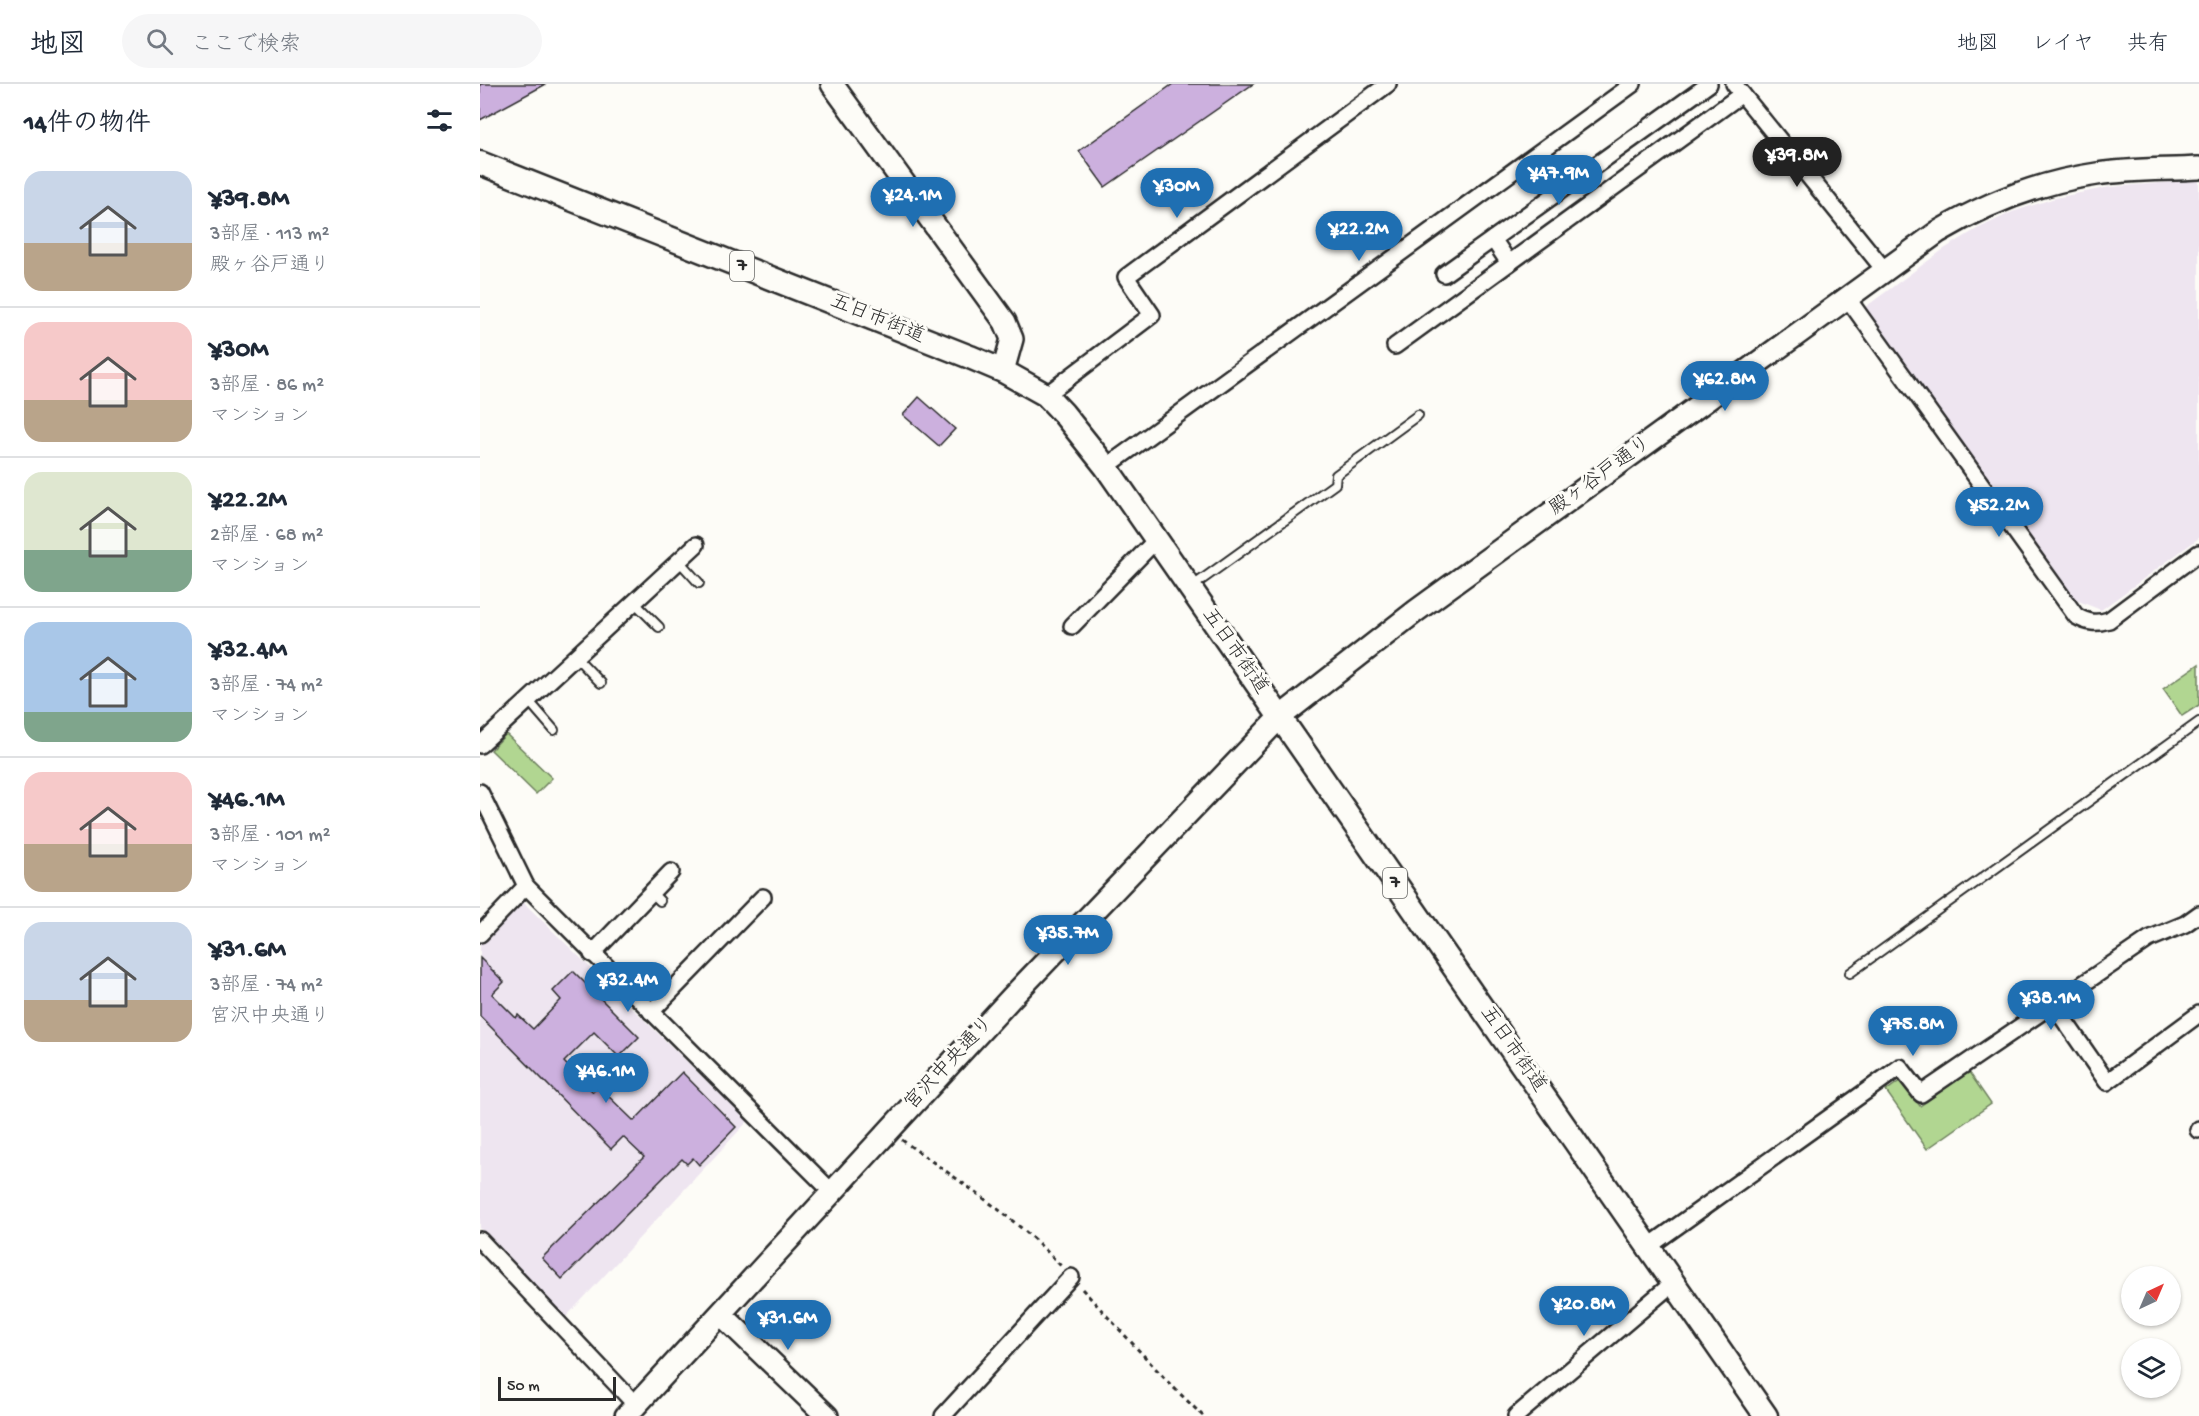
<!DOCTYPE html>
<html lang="ja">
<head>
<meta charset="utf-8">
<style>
	body { margin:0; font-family:"Gochi Hand","Klee One",sans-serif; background:#f6f6f7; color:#1f2937; height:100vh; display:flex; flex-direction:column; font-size:22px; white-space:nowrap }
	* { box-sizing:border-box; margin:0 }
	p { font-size:20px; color:#747a83 }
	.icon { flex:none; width:33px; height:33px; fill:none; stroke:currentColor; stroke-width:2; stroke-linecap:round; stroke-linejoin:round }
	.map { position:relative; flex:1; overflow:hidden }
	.panel { display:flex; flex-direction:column; background:#fff; width:480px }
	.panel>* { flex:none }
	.needle { width:39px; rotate:44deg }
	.buttons { position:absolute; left:1641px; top:1182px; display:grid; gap:12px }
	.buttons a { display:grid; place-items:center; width:60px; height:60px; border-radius:50%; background:#fff; box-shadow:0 2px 4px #0004; font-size:30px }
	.scale { position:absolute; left:18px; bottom:15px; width:118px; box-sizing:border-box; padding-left:6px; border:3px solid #2b2b2b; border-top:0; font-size:16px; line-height:21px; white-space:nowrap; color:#2b2b2b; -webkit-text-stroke:4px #fdfcf7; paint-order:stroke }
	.price { position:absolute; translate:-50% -51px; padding:0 14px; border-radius:21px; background:#1f6fb2; color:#fff; font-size:20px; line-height:39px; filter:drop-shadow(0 2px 3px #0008) }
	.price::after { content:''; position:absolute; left:50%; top:36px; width:18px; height:14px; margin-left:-9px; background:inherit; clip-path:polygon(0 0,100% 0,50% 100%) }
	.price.on { background:#222; color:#fff }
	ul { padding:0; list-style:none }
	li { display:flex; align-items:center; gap:18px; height:150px; padding:0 24px }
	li+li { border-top:2px solid #e0e1e3 }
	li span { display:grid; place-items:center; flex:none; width:168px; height:120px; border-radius:18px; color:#555 }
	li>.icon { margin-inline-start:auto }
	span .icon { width:72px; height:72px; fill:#fffc; stroke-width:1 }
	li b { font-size:26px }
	h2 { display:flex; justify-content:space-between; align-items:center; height:72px; padding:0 24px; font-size:26px }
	header { display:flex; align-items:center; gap:36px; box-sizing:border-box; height:84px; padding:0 30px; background:#fff; border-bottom:2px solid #e0e1e3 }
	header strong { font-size:28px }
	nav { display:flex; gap:33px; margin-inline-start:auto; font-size:21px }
	.search { width:420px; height:54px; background:#f6f6f7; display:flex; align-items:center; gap:15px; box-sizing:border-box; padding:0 21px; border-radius:33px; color:#747a83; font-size:22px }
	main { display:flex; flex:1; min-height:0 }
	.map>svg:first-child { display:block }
</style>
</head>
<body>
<header>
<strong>地図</strong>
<div class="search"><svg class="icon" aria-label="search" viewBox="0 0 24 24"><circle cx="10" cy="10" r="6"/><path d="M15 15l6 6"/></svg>ここで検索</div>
<nav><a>地図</a><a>レイヤ</a><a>共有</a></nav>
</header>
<main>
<section class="panel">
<h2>14件の物件<svg class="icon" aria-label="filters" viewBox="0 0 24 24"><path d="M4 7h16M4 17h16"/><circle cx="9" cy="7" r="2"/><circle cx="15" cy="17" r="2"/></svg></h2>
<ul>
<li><span style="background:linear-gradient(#c9d6e8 60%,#b9a48a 0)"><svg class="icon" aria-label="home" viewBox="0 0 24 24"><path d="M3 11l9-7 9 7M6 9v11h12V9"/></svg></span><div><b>¥39.8M</b><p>3部屋 · 113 m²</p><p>殿ヶ谷戸通り</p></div></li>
<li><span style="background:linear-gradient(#f6c9c9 65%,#b9a48a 0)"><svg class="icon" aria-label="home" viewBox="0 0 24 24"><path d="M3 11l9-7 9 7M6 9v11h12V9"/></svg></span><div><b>¥30M</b><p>3部屋 · 86 m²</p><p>マンション</p></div></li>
<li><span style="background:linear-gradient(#dfe7d0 65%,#7fa58c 0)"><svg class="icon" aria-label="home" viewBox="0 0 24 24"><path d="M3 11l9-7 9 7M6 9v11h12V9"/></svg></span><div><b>¥22.2M</b><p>2部屋 · 68 m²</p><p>マンション</p></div></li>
<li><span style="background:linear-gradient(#a9c7e8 75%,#7fa58c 0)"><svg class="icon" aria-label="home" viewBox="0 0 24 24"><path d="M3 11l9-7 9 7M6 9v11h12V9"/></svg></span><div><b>¥32.4M</b><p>3部屋 · 74 m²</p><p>マンション</p></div></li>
<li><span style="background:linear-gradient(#f6c9c9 60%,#b9a48a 0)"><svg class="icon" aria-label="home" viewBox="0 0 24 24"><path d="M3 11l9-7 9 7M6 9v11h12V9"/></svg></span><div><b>¥46.1M</b><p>3部屋 · 101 m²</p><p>マンション</p></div></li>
<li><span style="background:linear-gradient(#c9d6e8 65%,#b9a48a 0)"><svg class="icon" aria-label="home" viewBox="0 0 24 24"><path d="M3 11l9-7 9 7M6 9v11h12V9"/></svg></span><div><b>¥31.6M</b><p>3部屋 · 74 m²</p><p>宮沢中央通り</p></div></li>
</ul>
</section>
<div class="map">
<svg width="1719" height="1332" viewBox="0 0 1719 1332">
	<rect width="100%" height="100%" fill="#fdfcf7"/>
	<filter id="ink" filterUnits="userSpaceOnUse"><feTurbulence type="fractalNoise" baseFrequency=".0167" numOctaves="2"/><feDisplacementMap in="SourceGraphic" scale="12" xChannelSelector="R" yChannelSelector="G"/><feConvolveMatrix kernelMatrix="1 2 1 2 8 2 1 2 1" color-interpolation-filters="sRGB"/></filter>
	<g filter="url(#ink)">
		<g fill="#eee5f0">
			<path d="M1719,96V454L1621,526L1596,516L1384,224L1464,165L1497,145L1532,128L1575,114L1630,103Z"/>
			<path d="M42,817L268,1037L85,1234L0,1144V860Z"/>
		</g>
		<g fill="#b1d691" stroke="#6e805e" stroke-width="1.5">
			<path d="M1719,580V621L1702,632L1683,605Z"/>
			<path d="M26,650L72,694L56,710L11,666Z"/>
			<path d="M1489,988L1511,1020L1447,1065L1406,1007L1421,996L1440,1022Z"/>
		</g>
		<g fill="#ccb0de" stroke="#2b2b2b" stroke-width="1.5">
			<path d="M0,0H66L0,36Z"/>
			<path d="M693,0H773L625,103L599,67Z"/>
			<path d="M439,313L475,345L459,362L423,331Z"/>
			<path d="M0,874L24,898L12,910L36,934L38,931L53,945L81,916L73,907L93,887L159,953L139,973L114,948L84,978L113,1008L118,1002L154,1037L202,988L256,1043L219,1081L213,1074L207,1080L202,1075L82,1195L62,1174L164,1073L143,1053L131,1065L0,932Z"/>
		</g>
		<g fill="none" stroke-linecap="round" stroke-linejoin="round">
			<g stroke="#2b2b2b" stroke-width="12">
				<g id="lane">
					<path d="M199,477L219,499"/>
					<path d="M713,502L855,400L856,391L938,331"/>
					<path d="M154,518L179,543"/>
					<path d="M95,572L121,599"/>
					<path d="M48,616L74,646"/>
					<path d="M171,808L180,817"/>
					<path d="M1370,889L1719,638"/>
				</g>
			</g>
			<g stroke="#2b2b2b" stroke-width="20">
				<g id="street">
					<path d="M1254,0L1406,188"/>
					<path d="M1013,155L1029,179"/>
					<path d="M964,190L1229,0"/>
					<path d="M1368,215L1596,532C1608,539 1616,540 1629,536L1719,469"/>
					<path d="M915,262L1262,10"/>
					<path d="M566,311L672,231L646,193L908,0"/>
					<path d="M626,383L1153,0"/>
					<path d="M592,542L676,456"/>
					<path d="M0,661L216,461"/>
					<path d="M0,708L46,802L353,1109"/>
					<path d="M0,850L46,802"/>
					<path d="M112,870L191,788"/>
					<path d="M1573,920L1627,998L1719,930"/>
					<path d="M171,928L283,813"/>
					<path d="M1718,1046L1719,1045"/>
					<path d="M0,1156L156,1321"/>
					<path d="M1168,1163L1420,983L1441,1010L1669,855L1705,840L1719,830"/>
					<path d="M463,1332L591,1193"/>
					<path d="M1036,1332L1193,1199"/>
				</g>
			</g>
			<g stroke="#2b2b2b" stroke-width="26">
				<g id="secondary">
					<path d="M352,0L525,238L532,255L523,287"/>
					<path d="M241,1230L347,1332"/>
					<path d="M146,1332L532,913L800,633L936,527L1458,148C1507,119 1561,98 1617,90C1651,85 1686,86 1719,84"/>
				</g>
			</g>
			<g stroke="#2b2b2b" stroke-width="27">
				<path id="primary" d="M0,79L490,273L523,287L566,311L583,329L626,383L1286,1332"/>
			</g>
			<g stroke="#2b2b2b" stroke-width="3" stroke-dasharray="4.5 4.5" stroke-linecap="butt">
				<path d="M422,1056C477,1096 535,1132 581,1182"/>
				<path d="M602,1205L689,1299L723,1332"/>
			</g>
			<use href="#lane" stroke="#fdfcf7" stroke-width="8"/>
			<use href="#street" stroke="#fdfcf7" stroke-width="15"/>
			<use href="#secondary" stroke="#fdfcf7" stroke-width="21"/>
			<use href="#primary" stroke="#fdfcf7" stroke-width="22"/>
		</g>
	</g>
	<g text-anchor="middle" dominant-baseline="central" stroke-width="6" stroke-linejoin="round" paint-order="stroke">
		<g fill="#fdfcf7" stroke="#6a6a68" stroke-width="1.5">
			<rect x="250" y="167" width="24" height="30" rx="4.5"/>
			<rect x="903" y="784" width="24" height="30" rx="4.5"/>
		</g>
		<g font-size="18" font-weight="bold" fill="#2b2b2b">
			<text x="262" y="182">7</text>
			<text x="915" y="799">7</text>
		</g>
		<g font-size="20" fill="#2b2b2b" stroke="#fdfcf7">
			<text transform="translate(397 236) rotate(22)">五日市街道</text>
			<text transform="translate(1121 393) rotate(-36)">殿ヶ谷戸通り</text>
			<text transform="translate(754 568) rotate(55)">五日市街道</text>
			<text transform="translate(1032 966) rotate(55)">五日市街道</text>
			<text transform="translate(470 980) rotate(-47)">宮沢中央通り</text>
		</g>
	</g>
</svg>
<div class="buttons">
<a><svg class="needle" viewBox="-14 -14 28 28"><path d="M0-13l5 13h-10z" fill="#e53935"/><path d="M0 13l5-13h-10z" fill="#747a83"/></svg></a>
<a><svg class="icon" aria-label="layers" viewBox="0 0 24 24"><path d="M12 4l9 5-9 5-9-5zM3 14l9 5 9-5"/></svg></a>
</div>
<div class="scale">50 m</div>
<b class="price on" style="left:1317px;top:104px">¥39.8M</b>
<b class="price" style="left:1079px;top:122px">¥47.9M</b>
<b class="price" style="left:697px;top:135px">¥30M</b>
<b class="price" style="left:433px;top:144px">¥24.1M</b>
<b class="price" style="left:879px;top:178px">¥22.2M</b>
<b class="price" style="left:1245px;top:328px">¥62.8M</b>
<b class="price" style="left:1519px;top:454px">¥52.2M</b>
<b class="price" style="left:588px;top:882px">¥35.7M</b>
<b class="price" style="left:148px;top:929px">¥32.4M</b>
<b class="price" style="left:1571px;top:947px">¥38.1M</b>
<b class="price" style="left:1433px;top:973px">¥75.8M</b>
<b class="price" style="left:126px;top:1020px">¥46.1M</b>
<b class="price" style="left:1104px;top:1253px">¥20.8M</b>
<b class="price" style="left:308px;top:1267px">¥31.6M</b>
</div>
</main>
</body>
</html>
